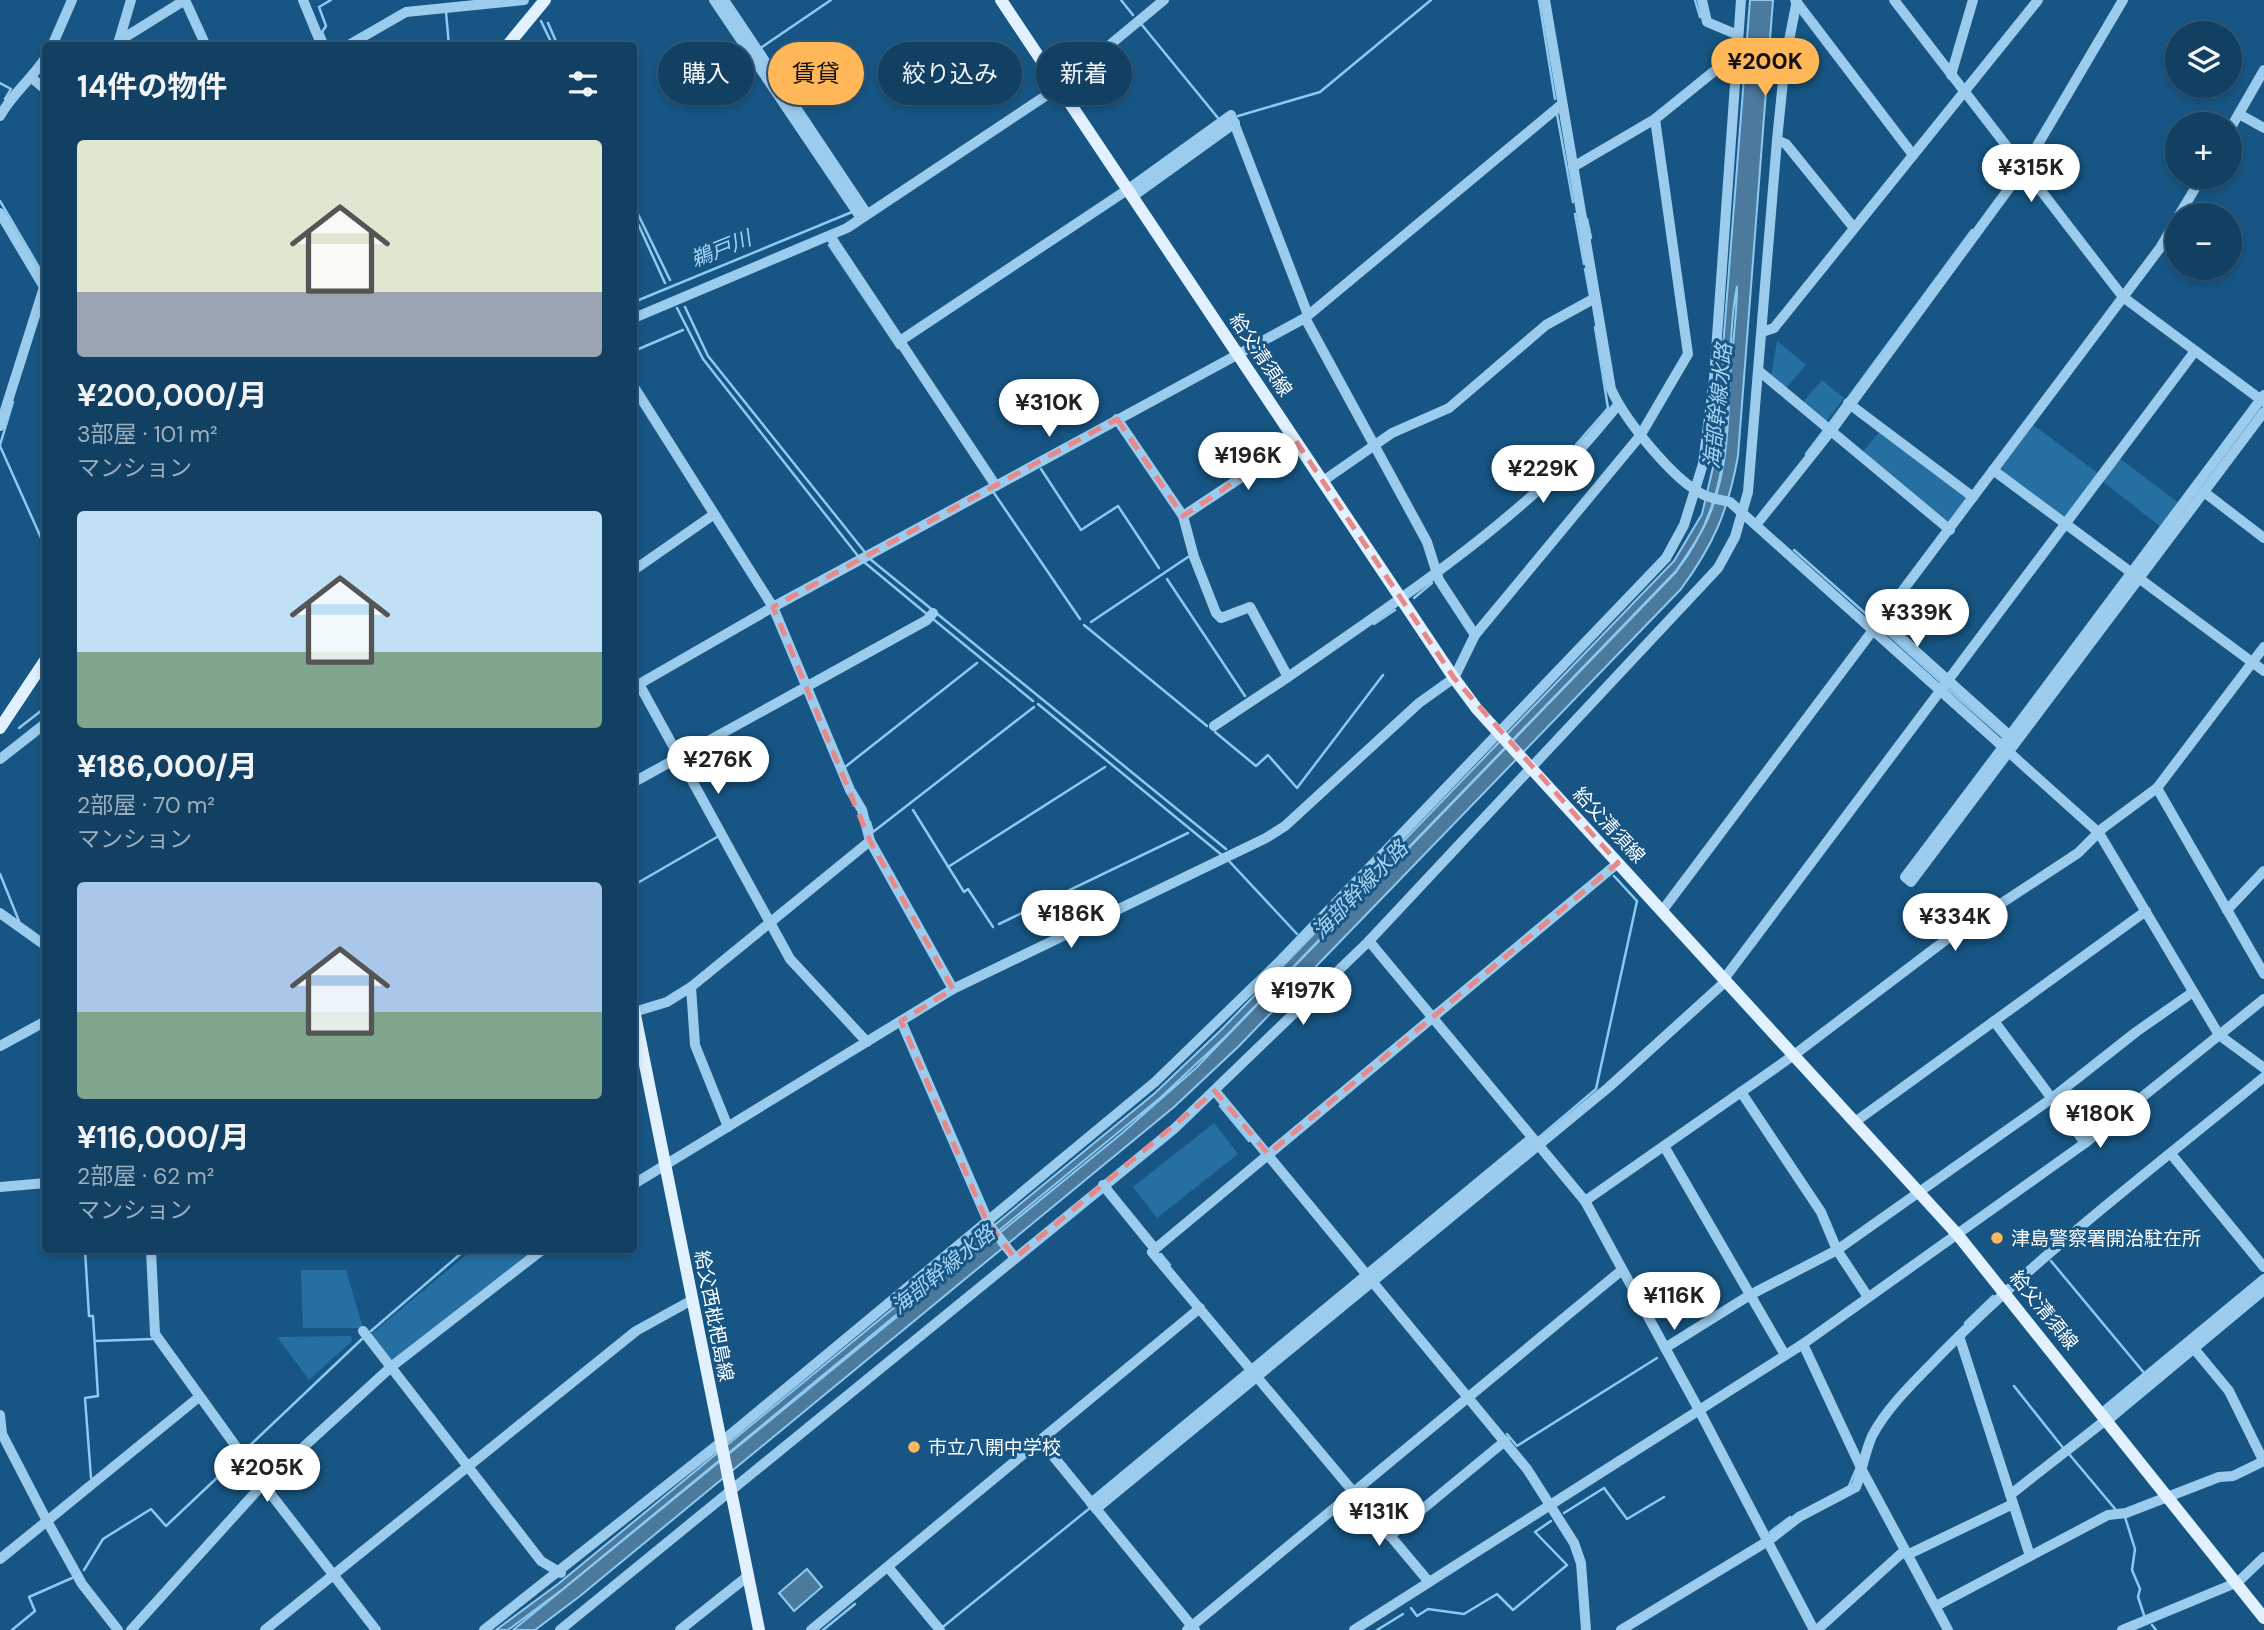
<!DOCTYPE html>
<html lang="ja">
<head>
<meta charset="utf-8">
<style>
	body { margin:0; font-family:"DM Sans","Noto Sans JP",sans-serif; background:#1a4769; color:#f1f3f6; height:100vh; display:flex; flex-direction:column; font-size:26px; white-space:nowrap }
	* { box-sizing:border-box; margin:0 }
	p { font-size:23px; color:#9cafbe }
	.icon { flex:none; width:38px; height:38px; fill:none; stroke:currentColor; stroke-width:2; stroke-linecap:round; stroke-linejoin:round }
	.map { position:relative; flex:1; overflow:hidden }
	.sheet { position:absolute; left:42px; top:42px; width:595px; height:1211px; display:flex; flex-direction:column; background:#114063; border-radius:7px; box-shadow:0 4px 10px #0003,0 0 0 2px #305978 }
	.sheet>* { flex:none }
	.banner { position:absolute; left:658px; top:42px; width:665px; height:63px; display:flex; gap:14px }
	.buttons { position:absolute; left:2165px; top:21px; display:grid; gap:14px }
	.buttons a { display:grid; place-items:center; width:77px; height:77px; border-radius:50%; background:#114063; box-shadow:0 4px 10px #0003,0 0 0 2px #305978; font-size:35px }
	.price { position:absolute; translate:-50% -60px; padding:0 16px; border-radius:24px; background:#fff; color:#222; font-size:23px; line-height:46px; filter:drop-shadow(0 2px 4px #0008) }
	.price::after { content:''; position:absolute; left:50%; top:42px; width:21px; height:16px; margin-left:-10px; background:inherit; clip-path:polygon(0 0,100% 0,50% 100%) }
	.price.on { background:#ffb757; color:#111 }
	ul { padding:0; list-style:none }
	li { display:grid; align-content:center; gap:14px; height:371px; padding:0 35px }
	li span { display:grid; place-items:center; height:217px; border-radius:7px; color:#555 }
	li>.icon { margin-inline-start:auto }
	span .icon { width:126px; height:126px; fill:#fffc; stroke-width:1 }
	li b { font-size:30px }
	h2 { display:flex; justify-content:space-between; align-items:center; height:84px; padding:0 35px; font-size:30px }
	.chip { padding:0 24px; border-radius:32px; background:#114063; box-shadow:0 4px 10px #0003,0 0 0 2px #305978; font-size:24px; line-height:63px }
	.chip.on { background:#ffb757; color:#111 }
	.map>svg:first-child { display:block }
</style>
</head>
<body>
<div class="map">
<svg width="2264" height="1630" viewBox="0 0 2264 1630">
	<rect width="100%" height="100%" fill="#175684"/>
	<g fill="#266fa2">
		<path d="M1777,341L1806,365L1785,389L1771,377Z"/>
		<path d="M1822,380L1844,398L1825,423L1802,403Z"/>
		<path d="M2032,424L2099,474L2067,516L2063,518L2000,471L1999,468Z"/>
		<path d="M1880,431L1968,495L1949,524L1862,453Z"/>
		<path d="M2118,457L2180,504L2162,528L2101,480Z"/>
		<path d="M1214,1123L1238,1154L1157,1218L1133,1187Z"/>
		<path d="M472,1250H536L391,1361L370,1335Z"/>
		<path d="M301,1270H346L363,1328H303Z"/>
		<path d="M351,1336L352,1341L309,1380L277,1337Z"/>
	</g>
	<g fill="#4c7a9d" stroke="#8ec9f0" stroke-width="2">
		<path d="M1750,0H1773L1738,456C1728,511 1714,544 1681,589L1239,1046L1174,1107L580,1596L535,1630H513L1121,1134L1196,1068L1676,572C1724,510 1725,453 1730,378C1732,348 1737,316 1737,286C1723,360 1739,445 1709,516C1701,535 1688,554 1676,571L1227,1035L1160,1098L563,1589L508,1630H496L558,1584L1155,1093L1221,1030L1674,561L1702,514L1714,463Z"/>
		<path d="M807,1569L822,1587L794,1611L779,1593Z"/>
	</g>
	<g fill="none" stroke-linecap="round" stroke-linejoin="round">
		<g stroke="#8ec9f0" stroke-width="2.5">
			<path d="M1121,0L1133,15"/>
			<path d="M1539,0L1555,99"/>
			<path d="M1695,0L1700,17"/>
			<path d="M446,12L449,46"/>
			<path d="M541,21L553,46"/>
			<path d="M548,23L558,46"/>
			<path d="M1142,25L1218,118"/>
			<path d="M328,46L322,32L326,26L319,7L331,0"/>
			<path d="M762,47L831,0"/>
			<path d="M0,83L11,89L5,99"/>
			<path d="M1557,114L1573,202"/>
			<path d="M1238,116L1320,92L1431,0"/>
			<path d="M0,201L40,269"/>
			<path d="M634,206L670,280"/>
			<path d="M1575,214L1584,264"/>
			<path d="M634,215L665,283"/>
			<path d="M1587,219L1591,238"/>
			<path d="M829,245L898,348"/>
			<path d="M1585,269L1590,296"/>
			<path d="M634,302L852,212"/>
			<path d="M685,307L708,356L864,551"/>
			<path d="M677,308L703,359L858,556"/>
			<path d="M634,351L683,330"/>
			<path d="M1829,424L1972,230"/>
			<path d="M0,445L13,402"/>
			<path d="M0,446L46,549"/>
			<path d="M1806,454L1825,429"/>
			<path d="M1561,462L1608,408L1595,327"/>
			<path d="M1041,469L1081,530L1118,506L1159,568"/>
			<path d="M1540,480L1553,469"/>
			<path d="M1531,487L1532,486"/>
			<path d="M994,493L1080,619"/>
			<path d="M1794,550L1875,622"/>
			<path d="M870,559L1226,849"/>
			<path d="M864,562L928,615"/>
			<path d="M1167,579L1245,696"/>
			<path d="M1414,598L1432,583"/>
			<path d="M933,619L1033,701"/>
			<path d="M1091,622L1188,557"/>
			<path d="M1374,624L1395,610"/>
			<path d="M1084,625L1207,726"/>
			<path d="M1880,627L1942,683"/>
			<path d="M1947,688L2005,739"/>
			<path d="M1038,704L1223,856"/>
			<path d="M19,728L46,707"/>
			<path d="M1215,732L1256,766L1268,755L1297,788L1383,675"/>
			<path d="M845,767L977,663"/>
			<path d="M913,810L964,892L968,889L993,927"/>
			<path d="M870,822L873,832L1034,707"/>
			<path d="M1229,861L1297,934"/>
			<path d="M948,867L1105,767"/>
			<path d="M0,874L19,921"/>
			<path d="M634,885L717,837"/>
			<path d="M999,924L1188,833"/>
			<path d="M634,1074L636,1073"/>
			<path d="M1220,1106L1249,1141"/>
			<path d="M1537,1139L1596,1089L1637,901L1614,876"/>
			<path d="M85,1250L89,1316H93L98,1396L85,1398L91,1478"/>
			<path d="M1161,1254L1170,1265"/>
			<path d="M2051,1261L2145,1374"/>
			<path d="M1965,1323L1993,1296"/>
			<path d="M371,1331L465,1250"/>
			<path d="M96,1341L152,1339"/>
			<path d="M2014,1386L2064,1449"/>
			<path d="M1507,1434L1517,1446L1657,1358"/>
			<path d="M245,1450L362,1339"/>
			<path d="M2069,1454L2116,1510"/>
			<path d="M1849,1486L1857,1467"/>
			<path d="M1564,1513L1604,1488L1627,1519L1664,1497"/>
			<path d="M2125,1517L2135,1549L2132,1570L2140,1589L2138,1597L2144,1615"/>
			<path d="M1770,1532L1790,1517"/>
			<path d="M84,1570L103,1539L151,1509L166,1526L238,1458"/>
			<path d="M1411,1608L1417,1616L1428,1609L1464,1614L1497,1594L1513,1610L1567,1565L1535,1532L1551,1521"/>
			<path d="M2152,1625L2156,1630"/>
			<path d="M944,1626L1090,1508"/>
			<path d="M12,1630L35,1611L29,1597L72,1578"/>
			<path d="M823,1630L855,1604"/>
			<path d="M1377,1630L1403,1614"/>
		</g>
		<g stroke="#9ccced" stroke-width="10">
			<path d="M303,0L322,46"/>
			<path d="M714,0L861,218"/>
			<path d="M724,0L867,214"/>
			<path d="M1545,0L1611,389C1625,420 1673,480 1704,495C1712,499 1722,500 1730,502L2099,833L2219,1035L2264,1068"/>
			<path d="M1702,0L1707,22L1738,35"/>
			<path d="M1795,0L1913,155"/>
			<path d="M1894,0L2123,297L2264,402"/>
			<path d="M119,41L185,0L206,46"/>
			<path d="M118,44L131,0"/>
			<path d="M52,46L72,0"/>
			<path d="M347,46L406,12L524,0"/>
			<path d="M1951,75L1973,0"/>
			<path d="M32,78L46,90"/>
			<path d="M2239,114L2264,128"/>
			<path d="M0,116C12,94 32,79 46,57"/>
			<path d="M2230,129L2264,70"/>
			<path d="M1777,140L1786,144L1854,228"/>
			<path d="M1573,167L1655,119L1728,60L1736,57L1785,61"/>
			<path d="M1132,197L1235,123"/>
			<path d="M0,213L44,287"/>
			<path d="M2179,215L2202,177"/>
			<path d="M830,236L996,486"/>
			<path d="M634,318L847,228L1059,87L1164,0"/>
			<path d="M1305,318L1427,542L1439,580L1475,635"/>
			<path d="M1762,332L1774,328L2038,0"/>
			<path d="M900,341L1127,190L1231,115L1308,315"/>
			<path d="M1759,371L1950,530"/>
			<path d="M634,387L773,607L850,790L862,810L870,841L953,989"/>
			<path d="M1848,403L1973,497"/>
			<path d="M1117,419L1183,516L1194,557L1216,613L1221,618L1250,607L1288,677C1383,611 1482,546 1565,465C1584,447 1601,425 1618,405"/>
			<path d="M0,426L46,281"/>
			<path d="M1993,470L2264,671"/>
			<path d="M1323,481L1392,433L1449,408L1546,325L1595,298"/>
			<path d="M2204,492L2264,538"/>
			<path d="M1183,516L1296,441"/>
			<path d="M1756,525L1831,431L2024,168L2123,0"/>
			<path d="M634,570L713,515"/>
			<path d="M1881,620L2010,736"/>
			<path d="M639,684L790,959L867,1042"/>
			<path d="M634,687L773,607L1305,318L1562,104"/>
			<path d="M1214,726L1288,677"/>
			<path d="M2002,746L2264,395"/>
			<path d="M2003,747L1905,877L1911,882L2264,412"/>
			<path d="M0,759L46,723"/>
			<path d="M634,782L927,620L933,613"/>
			<path d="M2157,788L2264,974"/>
			<path d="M2227,910L2264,871"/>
			<path d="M1662,911L2160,248L2177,219"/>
			<path d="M0,913L46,946"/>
			<path d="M1369,941L1585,1201L1699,1410L1814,1630"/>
			<path d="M1724,979L2195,351"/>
			<path d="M691,987L695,1045L728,1127"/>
			<path d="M634,1012L667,1002L691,987L870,841"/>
			<path d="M901,1021L988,1221"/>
			<path d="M1994,1021L2085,1143"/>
			<path d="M0,1046L46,1021"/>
			<path d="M1215,1091L1527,1469L1574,1543L1581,1563L1586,1630"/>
			<path d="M1741,1092L1821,1212L1837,1250L1868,1297"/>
			<path d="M1855,1122L2146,911"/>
			<path d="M1664,1146L1785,1355"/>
			<path d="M2171,1154L2264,1267"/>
			<path d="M634,1184L953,989L1266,838L1285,826L1419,703L1454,678L1475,635L1640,436L1688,354L1655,119"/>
			<path d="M1103,1185L1155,1249L1152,1252L1429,1582"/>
			<path d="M0,1187L46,1183"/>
			<path d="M1585,1201L1794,1055L1947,939L2078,853L2103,828L2157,788L2264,647"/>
			<path d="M987,1222L1015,1258"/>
			<path d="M1155,1249L1618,863"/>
			<path d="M151,1250L155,1334L263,1484L376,1630"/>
			<path d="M363,1331L541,1561L561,1573"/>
			<path d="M1959,1336L2030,1556"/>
			<path d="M1803,1344L1862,1470L1948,1630"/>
			<path d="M2191,1345L2229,1391L2263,1460"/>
			<path d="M1665,1348L1750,1295L1837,1250L2051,1099L2136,1032L2193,992"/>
			<path d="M2102,1413L2264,1279"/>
			<path d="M0,1415L2,1434L47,1521L0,1559"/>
			<path d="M2108,1420L2264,1290"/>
			<path d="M1040,1440L1195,1630"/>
			<path d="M2010,1495L2107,1419"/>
			<path d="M1091,1503L1532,1138"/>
			<path d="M1096,1509L1609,1087L1726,981"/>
			<path d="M1390,1536L1505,1441"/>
			<path d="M1907,1555L2013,1504"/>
			<path d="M888,1567L940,1630"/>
			<path d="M1936,1606L2108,1515L2126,1513L2219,1477L2233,1476L2264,1461"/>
			<path d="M118,1630L82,1584L47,1521L199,1397"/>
			<path d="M131,1630L263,1484L391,1367L542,1250"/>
			<path d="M265,1630L636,1331L692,1300"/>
			<path d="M484,1630L720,1443L1155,1082L1281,960L1666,558L1684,525L1703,464L1714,379L1741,0"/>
			<path d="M560,1630L1174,1129L1369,941L1718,568L1735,537L1748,492L1777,140L1785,61L1797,0"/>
			<path d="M680,1630L748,1576"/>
			<path d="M811,1630L1200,1308"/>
			<path d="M1187,1630L1622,1270"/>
			<path d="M1354,1630L1803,1344L2085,1143L2264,999"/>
			<path d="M1621,1630L1768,1541L1799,1517L1856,1487C1862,1471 1865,1452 1872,1436C1888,1405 1920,1376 1944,1351C2043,1251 2156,1166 2264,1077"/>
			<path d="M1817,1630L1904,1551"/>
			<path d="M2122,1630L2238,1582L2264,1557"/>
		</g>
		<g stroke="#e1f1ff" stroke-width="12">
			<path d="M1001,0L1454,678L1477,709L1957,1234L2264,1618"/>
			<path d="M507,46L545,0"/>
			<path d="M0,728L46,659"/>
			<path d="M634,1010L759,1630"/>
		</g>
	</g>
	<path fill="none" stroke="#e88989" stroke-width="5" stroke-dasharray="14 9" stroke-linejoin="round" d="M1117,419L1183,516L1296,441L1454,678L1618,863L1268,1154L1215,1091L1015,1258L987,1222L901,1021L953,989L870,841L773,607Z"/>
	<g fill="#ffb757" stroke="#175684" stroke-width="2.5">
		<circle cx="1997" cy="1238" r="7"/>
		<circle cx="914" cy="1447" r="7"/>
	</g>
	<g text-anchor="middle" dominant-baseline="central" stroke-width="6" stroke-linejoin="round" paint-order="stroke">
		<g font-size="19" fill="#fff" stroke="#175684">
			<text transform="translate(1261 355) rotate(56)">給父清須線</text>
			<text transform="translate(1609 825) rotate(47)">給父清須線</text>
			<text transform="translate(2044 1310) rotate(51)">給父清須線</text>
			<text transform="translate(714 1316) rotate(79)">給父西枇杷島線</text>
		</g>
		<g font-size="19" fill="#fff" stroke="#175684" text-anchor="start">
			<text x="2011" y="1238">津島警察署開治駐在所</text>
			<text x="928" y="1447">市立八開中学校</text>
		</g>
		<g font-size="21" font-style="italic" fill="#a7d5f4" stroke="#175684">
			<text transform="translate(721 249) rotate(-22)">鵜戸川</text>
			<text transform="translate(1718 406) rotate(-84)">海部幹線水路</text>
			<text transform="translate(1360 890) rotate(-46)">海部幹線水路</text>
			<text transform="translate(943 1270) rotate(-39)">海部幹線水路</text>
		</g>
	</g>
</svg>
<div class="buttons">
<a><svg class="icon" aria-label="layers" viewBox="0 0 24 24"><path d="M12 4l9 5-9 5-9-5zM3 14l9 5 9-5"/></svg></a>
<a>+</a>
<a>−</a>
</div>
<b class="price on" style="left:1765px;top:98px">¥200K</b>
<b class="price" style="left:2031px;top:204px">¥315K</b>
<b class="price" style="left:1049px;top:439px">¥310K</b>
<b class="price" style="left:1248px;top:492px">¥196K</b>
<b class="price" style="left:1543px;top:505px">¥229K</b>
<b class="price" style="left:1917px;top:649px">¥339K</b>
<b class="price" style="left:718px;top:796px">¥276K</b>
<b class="price" style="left:1071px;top:950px">¥186K</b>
<b class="price" style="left:1955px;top:953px">¥334K</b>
<b class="price" style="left:1303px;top:1027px">¥197K</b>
<b class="price" style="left:2100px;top:1150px">¥180K</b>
<b class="price" style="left:1674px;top:1332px">¥116K</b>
<b class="price" style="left:267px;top:1504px">¥205K</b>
<b class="price" style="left:1379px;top:1548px">¥131K</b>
<div class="banner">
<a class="chip">購入</a>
<a class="chip on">賃貸</a>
<a class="chip">絞り込み</a>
<a class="chip">新着</a>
</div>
<section class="sheet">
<h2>14件の物件<svg class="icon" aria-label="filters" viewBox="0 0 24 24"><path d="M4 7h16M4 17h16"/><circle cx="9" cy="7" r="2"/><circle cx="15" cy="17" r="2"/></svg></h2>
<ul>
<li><span style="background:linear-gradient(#dfe7d0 70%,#9aa5b1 0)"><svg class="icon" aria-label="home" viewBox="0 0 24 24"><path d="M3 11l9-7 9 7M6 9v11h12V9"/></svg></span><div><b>¥200,000/月</b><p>3部屋 · 101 m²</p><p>マンション</p></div></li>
<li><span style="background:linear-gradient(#bfe0f5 65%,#7fa58c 0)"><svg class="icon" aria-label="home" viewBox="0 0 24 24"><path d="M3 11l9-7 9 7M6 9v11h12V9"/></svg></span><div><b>¥186,000/月</b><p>2部屋 · 70 m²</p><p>マンション</p></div></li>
<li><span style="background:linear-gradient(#a9c7e8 60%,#7fa58c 0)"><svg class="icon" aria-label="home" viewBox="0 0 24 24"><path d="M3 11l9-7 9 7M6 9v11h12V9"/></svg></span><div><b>¥116,000/月</b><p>2部屋 · 62 m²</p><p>マンション</p></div></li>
</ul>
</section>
</div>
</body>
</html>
